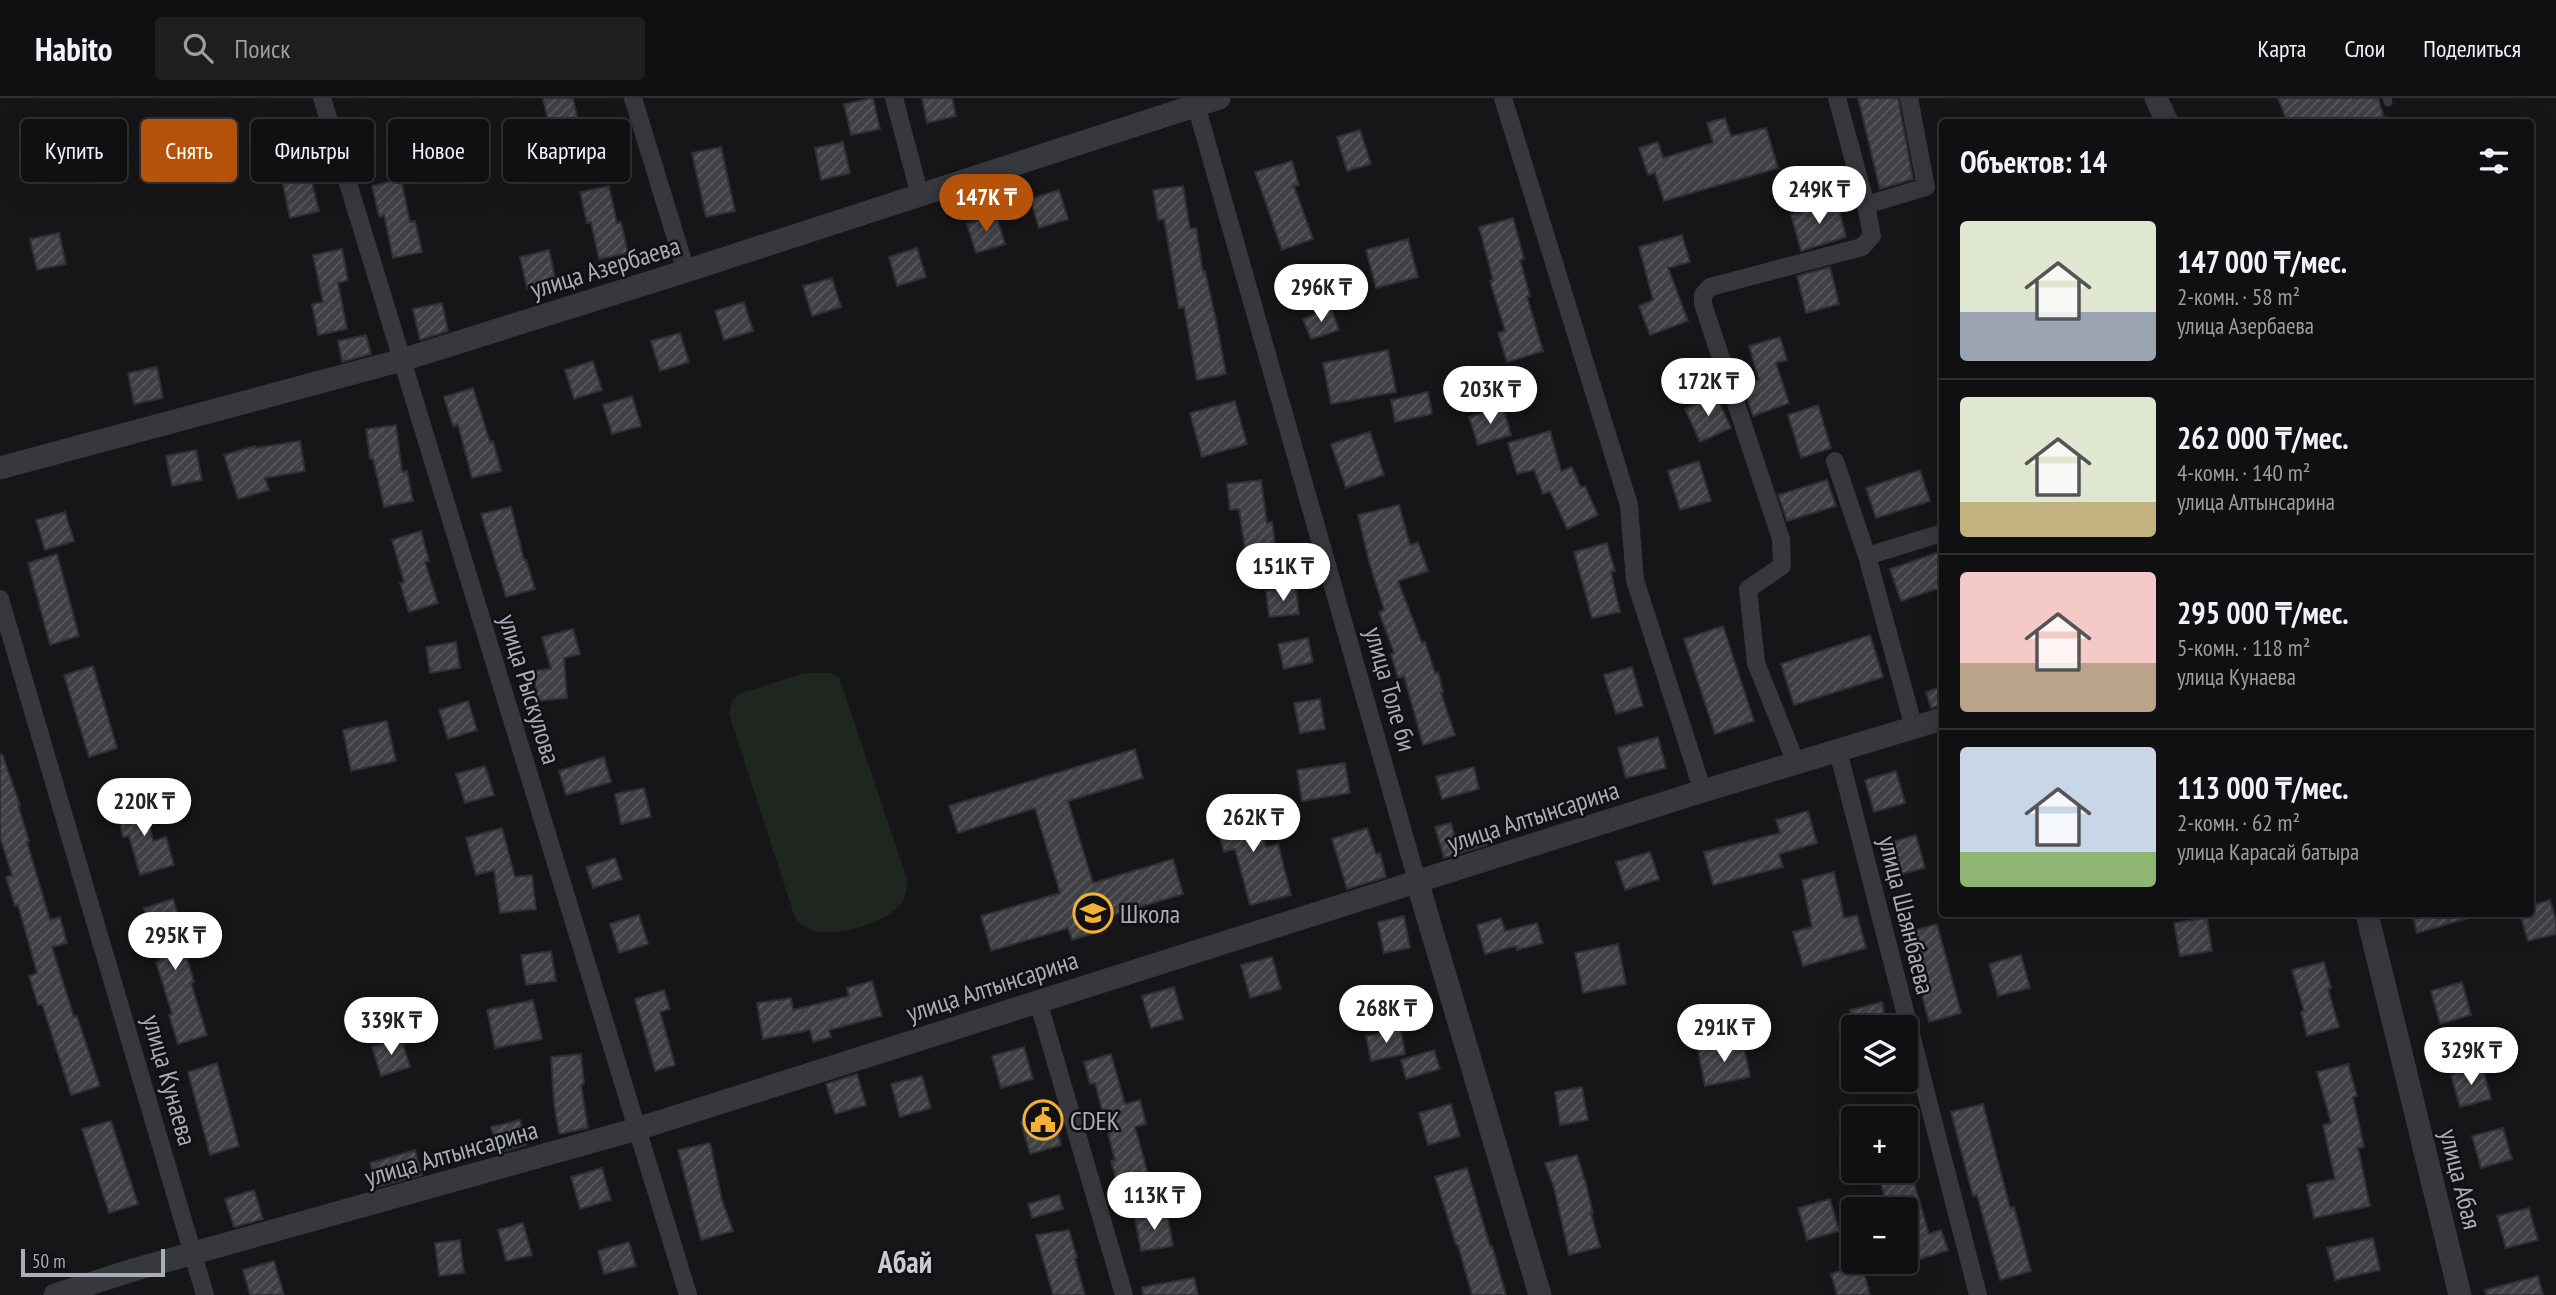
<!DOCTYPE html>
<html lang="ru">
<head>
<meta charset="utf-8">
<style>
	body { margin:0; font-family:"PT Sans Narrow",sans-serif; background:#1e1e20; color:#f1f3f6; height:100vh; display:flex; flex-direction:column; font-size:26px; white-space:nowrap }
	* { box-sizing:border-box; margin:0 }
	p { font-size:23px; color:#9c9d9f }
	.icon { flex:none; width:38px; height:38px; fill:none; stroke:currentColor; stroke-width:2; stroke-linecap:round; stroke-linejoin:round }
	.map { position:relative; flex:1; overflow:hidden }
	.drawer { position:absolute; left:1939px; top:21px; width:595px; height:798px; display:flex; flex-direction:column; background:#101012; border-radius:7px; box-shadow:0 7px 28px #0002,0 0 0 2px #303032 }
	.drawer>* { flex:none }
	.top-card { position:absolute; left:21px; top:21px; width:665px; height:63px; display:flex; gap:14px }
	.buttons { position:absolute; left:1841px; top:917px; display:grid; gap:14px }
	.buttons a { display:grid; place-items:center; width:77px; height:77px; border-radius:7px; background:#101012; box-shadow:0 7px 28px #0002,0 0 0 2px #303032; font-size:35px }
	.scale { position:absolute; left:21px; bottom:18px; width:144px; box-sizing:border-box; padding-left:7px; border:4px solid #a8adb8; border-top:0; font-size:19px; line-height:24px; white-space:nowrap; color:#a8adb8; -webkit-text-stroke:5px #111113; paint-order:stroke }
	.price { position:absolute; translate:-50% -60px; padding:0 16px; border-radius:24px; background:#fff; color:#222; font-size:23px; line-height:46px; filter:drop-shadow(0 2px 4px #0008) }
	.price::after { content:''; position:absolute; left:50%; top:42px; width:21px; height:16px; margin-left:-10px; background:inherit; clip-path:polygon(0 0,100% 0,50% 100%) }
	.price.on { background:#b45309; color:#fff }
	ul { padding:0; list-style:none }
	li { display:flex; align-items:center; gap:21px; height:175px; padding:0 21px }
	li+li { border-top:2px solid #303032 }
	li span { display:grid; place-items:center; flex:none; width:196px; height:140px; border-radius:7px; color:#555 }
	li>.icon { margin-inline-start:auto }
	span .icon { width:84px; height:84px; fill:#fffc; stroke-width:1 }
	li b { font-size:30px }
	h2 { display:flex; justify-content:space-between; align-items:center; height:84px; padding:0 21px; font-size:30px }
	.pill { padding:0 24px; border-radius:7px; background:#101012; box-shadow:0 7px 28px #0002,0 0 0 2px #303032; font-size:24px; line-height:63px }
	.pill.on { background:#b45309; color:#fff }
	header { display:flex; align-items:center; gap:42px; box-sizing:border-box; height:98px; padding:0 35px; background:#101012; border-bottom:2px solid #303032 }
	header strong { font-size:33px }
	nav { display:flex; gap:38px; margin-inline-start:auto; font-size:24px }
	.search { width:490px; height:63px; background:#1e1e20; display:flex; align-items:center; gap:18px; box-sizing:border-box; padding:0 24px; border-radius:7px; color:#9c9d9f; font-size:26px }
	.map>svg:first-child { display:block }
</style>
</head>
<body>
<header>
<strong>Habito</strong>
<div class="search"><svg class="icon" aria-label="search" viewBox="0 0 24 24"><circle cx="10" cy="10" r="6"/><path d="M15 15l6 6"/></svg>Поиск</div>
<nav><a>Карта</a><a>Слои</a><a>Поделиться</a></nav>
</header>
<div class="map">
<svg width="2556" height="1197" viewBox="0 0 2556 1197">
	<defs>
		<pattern id="building-hatch" width="6" height="6" patternUnits="userSpaceOnUse" patternTransform="scale(1.75)"><rect width="6" height="6" fill="#404145"/><path d="M-1 1l2-2M0 6l6-6M5 7l2-2" fill="none" stroke="#595a5e"/></pattern>
	</defs>
	<rect width="100%" height="100%" fill="#161618"/>
	<path fill="#1e261f" d="M804,575H831L839,579L907,781C907,789 906,800 900,807C884,826 832,841 808,831C803,829 799,823 795,820L729,616L732,603L739,596Z"/>
	<g fill="url(#building-hatch)" stroke="#303034" stroke-width="2">
		<path d="M543,0H573L582,41L553,47Z"/>
		<path d="M873,0L880,31L851,37L844,6Z"/>
		<path d="M922,0H952L956,18L927,25Z"/>
		<path d="M1858,0H1898L1913,81L1880,91Z"/>
		<path d="M2278,0H2378L2384,19L2368,24H2287Z"/>
		<path d="M417,20L424,52L395,58L388,27Z"/>
		<path d="M1725,20L1731,38L1766,30L1778,70L1664,103L1655,75L1648,77L1639,50L1658,44L1663,60L1713,45L1707,25Z"/>
		<path d="M1360,32L1371,66L1347,73L1337,39Z"/>
		<path d="M300,36L319,113L290,120L278,65L269,66L264,44Z"/>
		<path d="M843,44L850,75L821,82L815,50Z"/>
		<path d="M721,49L735,113L706,119L692,55Z"/>
		<path d="M1292,63L1299,87L1294,88L1313,141L1282,152L1255,74Z"/>
		<path d="M401,81L410,124L415,123L422,154L393,160L384,117L379,119L372,88Z"/>
		<path d="M609,88L617,125L621,124L628,155L599,161L591,124L587,125L580,94Z"/>
		<path d="M1183,88L1190,131L1196,130L1203,174L1205,173L1216,222L1226,276L1197,282L1184,209L1179,210L1164,121L1158,122L1153,92Z"/>
		<path d="M1059,92L1068,121L1039,130L1030,101Z"/>
		<path d="M1837,104L1846,139L1801,153L1791,117Z"/>
		<path d="M996,117L1005,146L976,155L967,126Z"/>
		<path d="M1513,120L1524,161L1520,162L1530,198L1527,199L1543,253L1507,264L1498,235L1505,233L1490,183L1493,182L1479,129Z"/>
		<path d="M59,135L66,166L37,172L30,141Z"/>
		<path d="M1682,137L1690,164L1668,170L1688,223L1650,237L1639,208L1653,202L1639,149Z"/>
		<path d="M1408,141L1418,179L1376,190L1366,152Z"/>
		<path d="M917,150L926,179L897,188L889,159Z"/>
		<path d="M342,151L348,182L338,185L347,231L318,237L312,206L323,204L313,157Z"/>
		<path d="M549,152L556,184L527,190L520,159Z"/>
		<path d="M1830,169L1839,206L1806,215L1797,178Z"/>
		<path d="M832,180L841,209L812,218L803,188Z"/>
		<path d="M744,204L753,233L724,242L715,213Z"/>
		<path d="M442,205L448,233L420,242L413,211Z"/>
		<path d="M1331,210L1339,232L1311,241L1303,221Z"/>
		<path d="M680,235L689,264L660,273L651,243Z"/>
		<path d="M366,237L371,256L342,264L338,243Z"/>
		<path d="M1780,239L1787,262L1776,265L1789,305L1753,318L1743,288L1759,282L1749,248Z"/>
		<path d="M1388,252L1396,294L1331,306L1323,265Z"/>
		<path d="M593,263L602,292L574,301L565,272Z"/>
		<path d="M157,269L163,300L134,306L128,275Z"/>
		<path d="M1519,277L1523,298L1491,304L1487,283Z"/>
		<path d="M473,290L490,344L493,343L501,373L472,380L458,327L453,328L444,299Z"/>
		<path d="M1428,294L1432,316L1395,324L1391,302Z"/>
		<path d="M1716,297L1731,330L1700,344L1685,311Z"/>
		<path d="M632,298L641,328L612,336L603,307Z"/>
		<path d="M1235,303L1247,346L1202,359L1190,315Z"/>
		<path d="M1818,307L1831,350L1801,360L1788,317Z"/>
		<path d="M1503,309L1511,337L1478,347L1469,319Z"/>
		<path d="M396,327L402,374L407,373L413,403L384,409L373,361H370L366,331Z"/>
		<path d="M1550,333L1561,373L1572,369L1581,390L1585,388L1598,417L1567,431L1550,393L1543,396L1534,372L1517,376L1508,345Z"/>
		<path d="M1370,334L1384,377L1346,390L1331,346Z"/>
		<path d="M300,343L305,373L265,380L269,392L238,401L224,357L255,348L256,350Z"/>
		<path d="M196,352L202,382L172,388L166,358Z"/>
		<path d="M1699,363L1711,403L1680,412L1668,373Z"/>
		<path d="M1920,372L1930,403L1876,420L1866,390Z"/>
		<path d="M1261,382L1267,425L1272,424L1276,454L1246,459L1239,411L1230,412L1227,386Z"/>
		<path d="M1827,382L1836,408L1787,423L1778,397Z"/>
		<path d="M1399,407L1410,447L1418,444L1428,473L1398,483L1422,545L1425,544L1435,575L1438,574L1443,594L1441,595L1455,637L1423,647L1404,578L1398,580L1391,556L1394,555L1379,514L1384,512L1368,460L1358,417Z"/>
		<path d="M511,409L524,462H526L535,491L506,499L481,416Z"/>
		<path d="M65,414L74,443L45,452L36,422Z"/>
		<path d="M421,433L429,463L425,464L438,505L409,514L400,485L404,484L392,442Z"/>
		<path d="M1607,445L1615,473L1611,474L1620,514L1592,520L1574,454Z"/>
		<path d="M1942,453V489L1901,503L1890,471Z"/>
		<path d="M57,456L79,538L50,547L28,465Z"/>
		<path d="M1296,490L1299,516L1269,519L1266,493Z"/>
		<path d="M1723,528L1754,623L1715,636L1684,541Z"/>
		<path d="M573,531L580,556L564,560L567,600L537,603L534,573L551,571L542,539Z"/>
		<path d="M1870,537L1883,579L1794,607L1781,566Z"/>
		<path d="M1308,540L1313,564L1284,571L1278,546Z"/>
		<path d="M456,544L460,570L430,575L426,549Z"/>
		<path d="M93,568L117,650L89,659L64,577Z"/>
		<path d="M1632,569L1643,608L1616,616L1604,577Z"/>
		<path d="M1942,588V607L1931,610L1926,594Z"/>
		<path d="M1320,601L1325,631L1300,635L1294,605Z"/>
		<path d="M468,603L477,632L448,641L439,612Z"/>
		<path d="M387,623L396,663L351,673L343,632Z"/>
		<path d="M1658,639L1666,670L1626,680L1618,650Z"/>
		<path d="M1135,651L1143,680L1068,703L1093,785L1173,761L1183,796L1096,822L1100,833L1072,842L1068,830L991,853L981,818L1060,795L1035,710L958,735L949,708Z"/>
		<path d="M2,656L20,707H18L29,743L27,744L50,822L60,819L67,845L52,849L74,919L77,918L100,988L71,997L42,906L38,907L29,878L37,875L18,807L15,808L6,779L12,777L0,739V657Z"/>
		<path d="M604,659L611,684L566,697L559,673Z"/>
		<path d="M1345,665L1350,695L1302,703L1297,672Z"/>
		<path d="M485,668L494,697L465,705L456,676Z"/>
		<path d="M1474,669L1479,691L1442,701L1436,679Z"/>
		<path d="M1896,673L1905,705L1874,714L1865,682Z"/>
		<path d="M644,690L651,719L621,726L615,696Z"/>
		<path d="M144,702L153,743L166,739L174,767L140,777L129,738L123,739L116,708Z"/>
		<path d="M1254,705L1266,749L1278,746L1291,797L1250,807L1235,751L1224,754L1213,716Z"/>
		<path d="M1808,713L1817,745L1779,756L1783,769L1713,787L1704,754L1780,735L1776,722Z"/>
		<path d="M1451,725L1456,742L1483,734L1487,747L1444,760L1435,729Z"/>
		<path d="M502,730L515,779L532,777L536,811L500,815L494,772L476,777L466,740Z"/>
		<path d="M1367,730L1376,756L1380,755L1386,779L1347,791L1332,741Z"/>
		<path d="M1916,737L1925,770L1894,778L1885,746Z"/>
		<path d="M1650,754L1659,781L1625,792L1616,764Z"/>
		<path d="M615,760L622,781L593,790L586,769Z"/>
		<path d="M1834,774L1844,820L1857,817L1866,850L1803,868L1793,834L1812,829L1802,782Z"/>
		<path d="M173,801L182,830L178,832L194,884L191,885L207,937L178,946L169,917L172,916L156,864L160,863L144,810Z"/>
		<path d="M2550,802L2556,822V836L2528,843L2520,816H2530V808Z"/>
		<path d="M2412,816H2469V820L2417,835Z"/>
		<path d="M639,817L648,846L619,855L610,826Z"/>
		<path d="M1404,818L1410,850L1384,855L1378,824Z"/>
		<path d="M1501,820L1505,833L1537,825L1543,845L1517,852L1516,848L1485,856L1477,827Z"/>
		<path d="M2207,820L2212,853L2180,858L2174,825Z"/>
		<path d="M1937,826L1961,915L1929,924L1906,835Z"/>
		<path d="M1618,846L1626,886L1583,895L1575,855Z"/>
		<path d="M551,853L556,883L526,887L521,857Z"/>
		<path d="M2021,857L2030,890L1998,898L1989,866Z"/>
		<path d="M1272,859L1281,891L1250,900L1241,867Z"/>
		<path d="M2324,864L2331,890L2328,891L2339,929L2307,938L2301,914L2304,913L2292,872Z"/>
		<path d="M872,883L882,918L829,932L831,939L813,944L810,932L763,941L757,905L791,900L793,912L849,898L847,890Z"/>
		<path d="M2462,884L2471,917L2440,926L2431,893Z"/>
		<path d="M1174,889L1183,921L1151,930L1142,898Z"/>
		<path d="M664,892L670,911L660,914L675,967L655,973L635,901Z"/>
		<path d="M533,902L542,941L495,950L487,912Z"/>
		<path d="M1882,904L1887,929H1854L1850,912Z"/>
		<path d="M1401,932L1405,956L1371,963L1366,938Z"/>
		<path d="M401,940L410,969L381,978L372,949Z"/>
		<path d="M1743,944L1750,979L1705,988L1698,952Z"/>
		<path d="M1024,949L1033,981L1001,990L992,958Z"/>
		<path d="M1434,952L1440,971L1406,981L1401,962Z"/>
		<path d="M581,956L584,986L581,987L588,1030L559,1036L554,1006L551,959Z"/>
		<path d="M1111,956L1125,1006L1140,1002L1146,1026L1135,1029L1151,1087L1120,1096L1111,1063L1115,1062L1095,985L1090,986L1084,964Z"/>
		<path d="M217,965L239,1048L210,1057L188,974Z"/>
		<path d="M2348,966L2357,998L2353,999L2364,1049L2358,1050L2370,1108L2314,1120L2307,1087L2335,1081L2323,1027L2331,1025L2317,974Z"/>
		<path d="M2482,968L2491,1001L2460,1009L2451,977Z"/>
		<path d="M857,976L866,1007L835,1016L826,986Z"/>
		<path d="M922,978L931,1010L900,1019L891,986Z"/>
		<path d="M1582,989L1588,1022L1560,1027L1555,994Z"/>
		<path d="M1451,1006L1460,1038L1428,1047L1419,1015Z"/>
		<path d="M1983,1006L2010,1110L2014,1109L2031,1173L2000,1182L1977,1097L1973,1098L1951,1014Z"/>
		<path d="M1052,1015L1061,1047L1030,1056L1021,1024Z"/>
		<path d="M520,1022L526,1047L498,1055L491,1029Z"/>
		<path d="M111,1023L138,1106L109,1115L82,1031Z"/>
		<path d="M2503,1030L2512,1061L2481,1070L2472,1038Z"/>
		<path d="M710,1045L722,1102L733,1133L701,1142L678,1052Z"/>
		<path d="M415,1052L422,1077L377,1089L370,1065Z"/>
		<path d="M1577,1057L1586,1086L1593,1115H1591L1600,1149L1569,1157L1554,1090L1545,1065Z"/>
		<path d="M602,1070L611,1102L580,1111L571,1079Z"/>
		<path d="M1467,1070L1490,1148H1492L1506,1197H1472L1458,1147H1456L1445,1111L1435,1079Z"/>
		<path d="M1910,1071L1929,1136L1941,1132L1948,1152L1918,1162L1906,1123V1111H1888L1881,1086L1906,1079V1072Z"/>
		<path d="M254,1092L263,1121L234,1129L225,1101Z"/>
		<path d="M1059,1097L1063,1111L1032,1120L1028,1106Z"/>
		<path d="M1830,1101L1839,1133L1807,1142L1798,1110Z"/>
		<path d="M2529,1110L2538,1142L2506,1150L2497,1118Z"/>
		<path d="M1167,1115L1173,1148L1141,1153L1135,1120Z"/>
		<path d="M523,1125L532,1157L506,1163L498,1132Z"/>
		<path d="M1069,1132L1077,1160L1075,1161L1085,1197H1053L1036,1137Z"/>
		<path d="M2373,1140L2380,1172L2335,1182L2327,1150Z"/>
		<path d="M460,1142L464,1175L439,1178L435,1145Z"/>
		<path d="M629,1144L636,1168L604,1176L598,1153Z"/>
		<path d="M274,1163L284,1197H250L243,1172Z"/>
		<path d="M1862,1167L1870,1197H1837L1831,1176Z"/>
		<path d="M2538,1178L2543,1197H2486L2485,1192Z"/>
		<path d="M1194,1180L1198,1197H1143L1142,1189Z"/>
	</g>
	<g fill="none" stroke-linecap="round" stroke-linejoin="round">
		<path stroke="#37383d" stroke-width="9" d="M2387,0L2388,4"/>
		<g stroke="#37383d" stroke-width="18">
			<path d="M322,0L688,1197"/>
			<path d="M633,0L686,173"/>
			<path d="M894,0L920,98"/>
			<path d="M1194,0L1417,783"/>
			<path d="M1503,0L1629,407L1635,482L1703,694"/>
			<path d="M1866,107L1926,89L1909,0"/>
			<path d="M1835,363L1867,458L1942,435"/>
			<path d="M1867,458L1914,630"/>
			<path d="M0,501L205,1197"/>
			<path d="M1838,653L1978,1197"/>
			<path d="M1796,665L1756,565L1748,491L1782,468L1781,441L1703,206V197L1710,189L1862,149L1872,138L1866,107L1837,0"/>
			<path d="M1038,903L1124,1197"/>
		</g>
		<g stroke="#37383d" stroke-width="23">
			<path d="M2156,0L2167,24"/>
			<path d="M0,370L402,262L686,173L1219,0"/>
			<path d="M1417,783L1540,1197"/>
			<path d="M2367,816L2460,1197"/>
			<path d="M55,1197L133,1172L637,1031L1693,696L1942,621"/>
		</g>
	</g>
	<defs>
		<g id="school-ring" transform="scale(2.0125)"><circle r="9.5" fill="#111113" stroke="#f2b134" stroke-width="1.5"/><path d="M0-5L7-2L0 1L-7-2ZM-4 1L0 2.5L4 1V4Q0 6-4 4Z" fill="#f2b134"/></g>
		<g id="civic-ring" transform="scale(2.0125)"><circle r="9.5" fill="#111113" stroke="#f2b134" stroke-width="1.5"/><path d="M-.6-6.5H3V-4.5H.6V-3L4-1V1h2V6H-6V1h2V-1L-.6-3ZM-1.2 2.5V6h2.4V2.5Z" fill="#f2b134"/></g>
	</defs>
	<g fill-rule="evenodd">
		<use href="#school-ring" x="1093" y="815"/>
		<use href="#civic-ring" x="1043" y="1022"/>
	</g>
	<g text-anchor="middle" dominant-baseline="central" stroke-width="5" stroke-linejoin="round" paint-order="stroke">
		<g font-size="26" fill="#a8adb8" stroke="#111113">
			<text transform="translate(605 169) rotate(-17)">улица Азербаева</text>
			<text transform="translate(530 591) rotate(73)">улица Рыскулова</text>
			<text transform="translate(1391 591) rotate(74)">улица Толе би</text>
			<text transform="translate(1533 718) rotate(-18)">улица Алтынсарина</text>
			<text transform="translate(1907 817) rotate(76)">улица Шаянбаева</text>
			<text transform="translate(992 888) rotate(-18)">улица Алтынсарина</text>
			<text transform="translate(170 982) rotate(74)">улица Кунаева</text>
			<text transform="translate(451 1055) rotate(-16)">улица Алтынсарина</text>
			<text transform="translate(2461 1081) rotate(76)">улица Абая</text>
		</g>
		<g font-size="26" fill="#a8adb8" stroke="#111113" text-anchor="start">
			<text x="1120" y="815">Школа</text>
			<text x="1070" y="1022">CDEK</text>
		</g>
		<g font-size="30" font-weight="bold" fill="#c9ccd4" stroke="#111113">
			<text x="905" y="1163">Абай</text>
		</g>
	</g>
</svg>
<div class="buttons">
<a><svg class="icon" aria-label="layers" viewBox="0 0 24 24"><path d="M12 4l9 5-9 5-9-5zM3 14l9 5 9-5"/></svg></a>
<a>+</a>
<a>−</a>
</div>
<div class="scale">50 m</div>
<b class="price" style="left:1819px;top:128px">249K ₸</b>
<b class="price on" style="left:986px;top:136px">147K ₸</b>
<b class="price" style="left:1321px;top:226px">296K ₸</b>
<b class="price" style="left:1708px;top:320px">172K ₸</b>
<b class="price" style="left:1490px;top:328px">203K ₸</b>
<b class="price" style="left:1283px;top:505px">151K ₸</b>
<b class="price" style="left:144px;top:740px">220K ₸</b>
<b class="price" style="left:1253px;top:756px">262K ₸</b>
<b class="price" style="left:175px;top:874px">295K ₸</b>
<b class="price" style="left:1386px;top:947px">268K ₸</b>
<b class="price" style="left:391px;top:959px">339K ₸</b>
<b class="price" style="left:1724px;top:966px">291K ₸</b>
<b class="price" style="left:2471px;top:989px">329K ₸</b>
<b class="price" style="left:1154px;top:1134px">113K ₸</b>
<div class="top-card">
<a class="pill">Купить</a>
<a class="pill on">Снять</a>
<a class="pill">Фильтры</a>
<a class="pill">Новое</a>
<a class="pill">Квартира</a>
</div>
<section class="drawer">
<h2>Объектов: 14<svg class="icon" aria-label="filters" viewBox="0 0 24 24"><path d="M4 7h16M4 17h16"/><circle cx="9" cy="7" r="2"/><circle cx="15" cy="17" r="2"/></svg></h2>
<ul>
<li><span style="background:linear-gradient(#dfe7d0 65%,#9aa5b1 0)"><svg class="icon" aria-label="home" viewBox="0 0 24 24"><path d="M3 11l9-7 9 7M6 9v11h12V9"/></svg></span><div><b>147 000 ₸/мес.</b><p>2-комн. · 58 m²</p><p>улица Азербаева</p></div></li>
<li><span style="background:linear-gradient(#dfe7d0 75%,#c2b280 0)"><svg class="icon" aria-label="home" viewBox="0 0 24 24"><path d="M3 11l9-7 9 7M6 9v11h12V9"/></svg></span><div><b>262 000 ₸/мес.</b><p>4-комн. · 140 m²</p><p>улица Алтынсарина</p></div></li>
<li><span style="background:linear-gradient(#f6c9c9 65%,#b9a48a 0)"><svg class="icon" aria-label="home" viewBox="0 0 24 24"><path d="M3 11l9-7 9 7M6 9v11h12V9"/></svg></span><div><b>295 000 ₸/мес.</b><p>5-комн. · 118 m²</p><p>улица Кунаева</p></div></li>
<li><span style="background:linear-gradient(#c9d6e8 75%,#8fb573 0)"><svg class="icon" aria-label="home" viewBox="0 0 24 24"><path d="M3 11l9-7 9 7M6 9v11h12V9"/></svg></span><div><b>113 000 ₸/мес.</b><p>2-комн. · 62 m²</p><p>улица Карасай батыра</p></div></li>
</ul>
</section>
</div>
</body>
</html>
